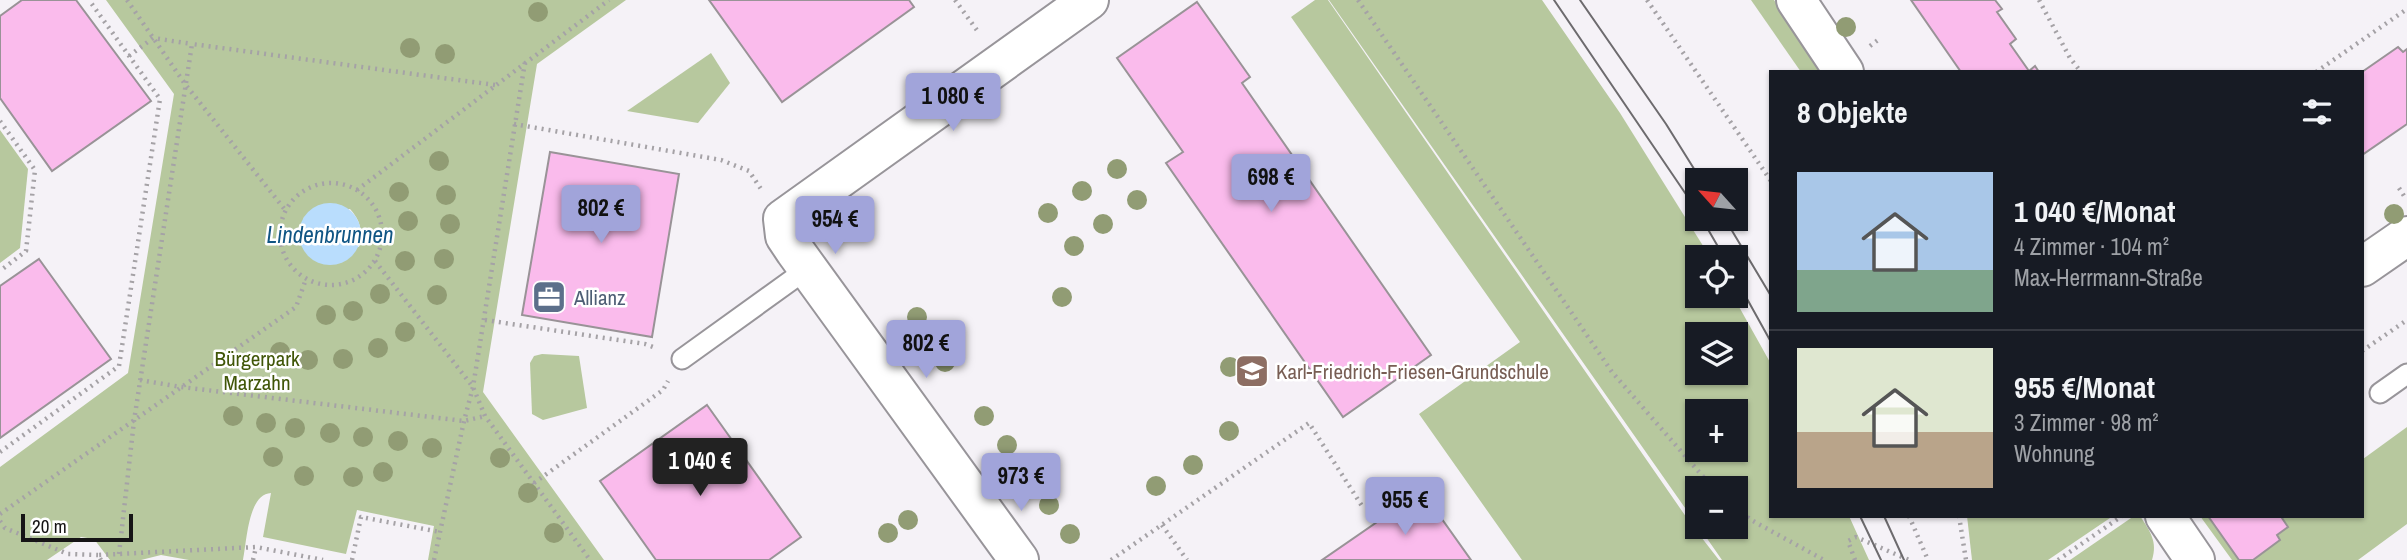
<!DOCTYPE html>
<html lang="de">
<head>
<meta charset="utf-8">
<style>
	body { margin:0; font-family:"Archivo Narrow",sans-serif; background:#20242c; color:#f1f3f6; height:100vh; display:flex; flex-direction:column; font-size:26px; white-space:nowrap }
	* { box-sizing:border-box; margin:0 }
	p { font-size:23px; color:#9ea1a6 }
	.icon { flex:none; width:38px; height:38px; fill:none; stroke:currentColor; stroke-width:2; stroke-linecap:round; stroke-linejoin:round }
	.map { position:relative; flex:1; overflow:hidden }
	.details { position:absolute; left:1769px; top:70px; width:595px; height:448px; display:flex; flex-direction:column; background:#171b24; border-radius:0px; box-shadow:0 2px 5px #0004 }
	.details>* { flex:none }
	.needle { width:46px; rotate:297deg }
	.controls { position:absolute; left:1685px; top:168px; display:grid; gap:14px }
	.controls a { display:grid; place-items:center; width:63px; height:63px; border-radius:0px; background:#171b24; box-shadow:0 2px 5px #0004; font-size:35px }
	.scale { position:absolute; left:21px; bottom:18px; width:112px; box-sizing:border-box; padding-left:7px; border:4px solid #161416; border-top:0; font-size:19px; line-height:24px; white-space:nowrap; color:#161416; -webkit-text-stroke:5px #fff; paint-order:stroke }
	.price { position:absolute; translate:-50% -60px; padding:0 16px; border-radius:7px; background:#a1a4da; color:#111; font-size:23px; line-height:46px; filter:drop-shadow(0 2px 4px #0008) }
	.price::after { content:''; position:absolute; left:50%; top:42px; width:21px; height:16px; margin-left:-10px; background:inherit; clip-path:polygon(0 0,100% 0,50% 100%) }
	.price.current { background:#222; color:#fff }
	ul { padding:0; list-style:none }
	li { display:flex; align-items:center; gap:21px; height:175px; padding:0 28px }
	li+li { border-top:2px solid #363941 }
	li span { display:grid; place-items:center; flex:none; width:196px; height:140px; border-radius:0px; color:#555 }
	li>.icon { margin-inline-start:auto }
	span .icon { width:84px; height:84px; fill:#fffc; stroke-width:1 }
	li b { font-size:30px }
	h2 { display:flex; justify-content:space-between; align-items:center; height:84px; padding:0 28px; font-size:30px }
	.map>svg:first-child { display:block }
</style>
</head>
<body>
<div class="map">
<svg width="2407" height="560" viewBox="0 0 2407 560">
	<rect width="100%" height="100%" fill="#f5f2f7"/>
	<g fill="#b7c89e" fill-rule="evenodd">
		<path d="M106,0H626L537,64L483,392L604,560H428L434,526L357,510L346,554L263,537L271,493C248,494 247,541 243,560H189L161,555L141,560H110L94,539L81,537L47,560H0V467L128,373L174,94ZM350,209C361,221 363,232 359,247L299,237L304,217Z"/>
		<path d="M1315,0H1328L1691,524L1719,560H1522L1419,414L1520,342L1291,17Z"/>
		<path d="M1329,0H1542L1620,113L1710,257H1698V296H1733L1771,364V516H1849L1869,560H1722L1699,527H1736V488H1698L1697,525ZM1698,334H1736V373H1698ZM1698,411H1736V450H1698Z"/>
		<path d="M1751,0H1774L1824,72H1801Z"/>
		<path d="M711,53L730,83L698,123L627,111Z"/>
		<path d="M0,130L28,169L20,248L0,263Z"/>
		<path d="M542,354L579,356L587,408L543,420L532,414L530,363L534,356Z"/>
		<path d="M2407,427V524L2358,560H2232L2200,516H2362L2363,459Z"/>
		<path d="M1967,516H2113L2048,560H1972Z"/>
		<path d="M2134,516H2140C2150,531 2158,542 2152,560H2070Z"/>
	</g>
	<circle fill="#b9ddfd" cx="330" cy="234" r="31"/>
	<g fill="#fabbec" stroke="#999397" stroke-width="2">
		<path d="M22,0H76L151,101L52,171L0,98V16Z"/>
		<path d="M709,0H909L914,7L782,102Z"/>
		<path d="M1911,0H1995L2002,9L1997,12L2016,39L2010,44L2029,71L2035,66L2039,72H1961Z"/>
		<path d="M1197,2L1250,77L1242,83L1431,355L1343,417L1166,163L1183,152L1117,58Z"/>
		<path d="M2398,47L2403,52L2407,49V124L2362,155V72Z"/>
		<path d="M550,152L679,174L652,337L522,315Z"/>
		<path d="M39,259L111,359L0,438V286Z"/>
		<path d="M707,405L801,537L769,560H656L600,481Z"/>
		<path d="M1422,491L1471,560H1322Z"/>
		<path d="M2208,516H2285L2282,518L2288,527L2277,535L2280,540L2253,560H2239Z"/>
	</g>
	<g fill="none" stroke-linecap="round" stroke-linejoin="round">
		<g stroke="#98959a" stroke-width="23">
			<g id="lane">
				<path d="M682,359L807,269"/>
				<path d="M2380,393L2407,374"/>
			</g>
		</g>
		<g stroke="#98959a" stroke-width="42">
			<g id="street">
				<path d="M1796,0L1844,72"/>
				<path d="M2362,267L2407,236"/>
				<path d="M2165,516L2195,560"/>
				<path d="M1019,560L795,251L785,236L783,219L1089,0"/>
			</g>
		</g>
		<g stroke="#a5a2a6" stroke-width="4.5" stroke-dasharray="2 5" stroke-linecap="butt">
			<path d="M127,0L185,84L286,211"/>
			<path d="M955,0L979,33"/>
			<path d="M1358,0L1612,372L1713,488"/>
			<path d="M1647,0L1771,181"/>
			<path d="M2039,0L2070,58L2081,72"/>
			<path d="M1870,46L1878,40"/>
			<path d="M129,56L153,38L192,44"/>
			<path d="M2316,72L2407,9"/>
			<path d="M0,121L35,170L26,251L0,271"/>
			<path d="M514,124L721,160L749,171L761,189"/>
			<circle cx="331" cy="234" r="51"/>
			<path d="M2399,188L2406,199"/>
			<path d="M357,190L609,0"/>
			<path d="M375,261L473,387L485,416L590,560"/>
			<path d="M485,320L645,344L656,348"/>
			<path d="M2362,351L2407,320"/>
			<path d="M140,380L181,387L464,421L485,416"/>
			<path d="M0,452L119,366L160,99L89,0"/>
			<path d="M534,483L663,390L668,381"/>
			<path d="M1736,509L1753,521L1824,560"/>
			<path d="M0,514L296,307L306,279"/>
			<path d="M1909,516L1928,560"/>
			<path d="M1959,516L1966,560"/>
			<path d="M0,521L5,528L68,554L98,555"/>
			<path d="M1162,525L1187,560"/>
			<path d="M119,554L134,421L192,44L495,85"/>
			<path d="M101,560L98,555L256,547L323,560"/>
			<path d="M253,560L256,547"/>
			<path d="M352,560L361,517L440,532"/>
			<path d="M434,560L464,421L473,387L525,62"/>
			<path d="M1111,560L1309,423L1362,506"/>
			<path d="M1855,560L1848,541L1856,537L1909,560"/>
			<path d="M2058,560L2122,516"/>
		</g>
		<use href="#lane" stroke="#fff" stroke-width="19"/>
		<use href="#street" stroke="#fff" stroke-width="38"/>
		<g stroke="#6d6b6e" stroke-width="2">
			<path d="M1554,0L1698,212"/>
			<path d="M1580,0L1666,124L1701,180"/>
			<path d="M1702,219L1724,257"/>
			<path d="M1725,219L1771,296"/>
			<path d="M1736,279L1771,342"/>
			<path d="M1860,516L1881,560"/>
			<path d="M1884,516L1904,560"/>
		</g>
	</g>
	<g fill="#919c74">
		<circle cx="538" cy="12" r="10"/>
		<circle cx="1846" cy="27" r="10"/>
		<circle cx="410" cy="48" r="10"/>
		<circle cx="445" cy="54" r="10"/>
		<circle cx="439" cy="161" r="10"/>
		<circle cx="1117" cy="169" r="10"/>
		<circle cx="1082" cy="191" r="10"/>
		<circle cx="399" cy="192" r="10"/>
		<circle cx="446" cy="195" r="10"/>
		<circle cx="1137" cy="200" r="10"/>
		<circle cx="1048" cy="213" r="10"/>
		<circle cx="2394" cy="214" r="10"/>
		<circle cx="408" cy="221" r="10"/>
		<circle cx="450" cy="224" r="10"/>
		<circle cx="1103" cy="224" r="10"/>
		<circle cx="1074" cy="246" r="10"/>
		<circle cx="444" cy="259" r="10"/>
		<circle cx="405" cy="261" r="10"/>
		<circle cx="380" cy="294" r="10"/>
		<circle cx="437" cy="295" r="10"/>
		<circle cx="1062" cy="297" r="10"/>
		<circle cx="353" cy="311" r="10"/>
		<circle cx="326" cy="315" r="10"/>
		<circle cx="917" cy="317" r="10"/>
		<circle cx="405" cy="332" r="10"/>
		<circle cx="932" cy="344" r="10"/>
		<circle cx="378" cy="348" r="10"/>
		<circle cx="280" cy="352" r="10"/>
		<circle cx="343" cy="359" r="10"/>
		<circle cx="308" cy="360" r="10"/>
		<circle cx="945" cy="362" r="10"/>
		<circle cx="1230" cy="367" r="10"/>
		<circle cx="233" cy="416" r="10"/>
		<circle cx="984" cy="416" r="10"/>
		<circle cx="266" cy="423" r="10"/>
		<circle cx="295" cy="428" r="10"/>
		<circle cx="1229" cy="431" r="10"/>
		<circle cx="330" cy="433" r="10"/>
		<circle cx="363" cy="437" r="10"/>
		<circle cx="398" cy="441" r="10"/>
		<circle cx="1007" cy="445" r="10"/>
		<circle cx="432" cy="448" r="10"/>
		<circle cx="273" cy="457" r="10"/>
		<circle cx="500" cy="458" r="10"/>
		<circle cx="1193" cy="465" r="10"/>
		<circle cx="383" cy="472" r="10"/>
		<circle cx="304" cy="476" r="10"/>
		<circle cx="353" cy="477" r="10"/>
		<circle cx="1156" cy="486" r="10"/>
		<circle cx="528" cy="493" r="10"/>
		<circle cx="1049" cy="505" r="10"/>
		<circle cx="908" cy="520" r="10"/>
		<circle cx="554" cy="533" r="10"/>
		<circle cx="888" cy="533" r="10"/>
		<circle cx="1070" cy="534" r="10"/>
	</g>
	<defs>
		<g id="office-square" transform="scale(1.75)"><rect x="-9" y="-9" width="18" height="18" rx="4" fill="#5c6f8a" stroke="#fff"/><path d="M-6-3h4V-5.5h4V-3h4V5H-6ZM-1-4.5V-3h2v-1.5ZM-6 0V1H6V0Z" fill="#fff"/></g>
		<g id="school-square" transform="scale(1.75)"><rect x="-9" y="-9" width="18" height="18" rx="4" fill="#8d6e63" stroke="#fff"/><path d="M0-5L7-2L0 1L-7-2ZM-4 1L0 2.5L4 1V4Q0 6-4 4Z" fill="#fff"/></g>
	</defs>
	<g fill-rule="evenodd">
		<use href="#office-square" x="549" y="297"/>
		<use href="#school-square" x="1252" y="371"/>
	</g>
	<g text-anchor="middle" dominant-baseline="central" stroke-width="5" stroke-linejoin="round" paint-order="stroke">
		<g font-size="21" fill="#4e5e75" stroke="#fff" text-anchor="start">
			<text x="574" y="297">Allianz</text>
		</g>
		<g font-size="21" fill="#405608" stroke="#fff">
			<text x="257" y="358">Bürgerpark<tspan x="257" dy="24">Marzahn</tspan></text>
		</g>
		<g font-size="21" fill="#785e54" stroke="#fff" text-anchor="start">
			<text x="1276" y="371">Karl-Friedrich-Friesen-Grundschule</text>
		</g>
		<g font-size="23" font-style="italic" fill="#105584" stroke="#fff">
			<text x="330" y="234">Lindenbrunnen</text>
		</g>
	</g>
</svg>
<div class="controls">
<a><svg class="needle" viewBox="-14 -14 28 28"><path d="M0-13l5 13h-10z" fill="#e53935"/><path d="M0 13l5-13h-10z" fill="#9ea1a6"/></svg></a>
<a><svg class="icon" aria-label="locate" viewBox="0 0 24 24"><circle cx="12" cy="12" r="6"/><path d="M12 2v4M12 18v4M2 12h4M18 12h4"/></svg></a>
<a><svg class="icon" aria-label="layers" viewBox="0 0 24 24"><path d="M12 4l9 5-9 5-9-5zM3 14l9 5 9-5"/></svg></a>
<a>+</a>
<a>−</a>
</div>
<div class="scale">20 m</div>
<b class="price" style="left:953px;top:133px">1 080 €</b>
<b class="price" style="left:1271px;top:214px">698 €</b>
<b class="price" style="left:601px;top:245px">802 €</b>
<b class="price" style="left:835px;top:256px">954 €</b>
<b class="price" style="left:926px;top:380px">802 €</b>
<b class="price current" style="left:700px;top:498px">1 040 €</b>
<b class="price" style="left:1021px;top:513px">973 €</b>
<b class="price" style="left:1405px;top:537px">955 €</b>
<section class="details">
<h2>8 Objekte<svg class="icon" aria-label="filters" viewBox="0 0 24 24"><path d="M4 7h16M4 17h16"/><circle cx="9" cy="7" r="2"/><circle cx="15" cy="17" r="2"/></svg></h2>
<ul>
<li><span style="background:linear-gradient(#a9c7e8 70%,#7fa58c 0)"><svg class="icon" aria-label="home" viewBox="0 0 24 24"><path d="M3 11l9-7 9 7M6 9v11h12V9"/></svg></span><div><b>1 040 €/Monat</b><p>4 Zimmer · 104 m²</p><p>Max-Herrmann-Straße</p></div></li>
<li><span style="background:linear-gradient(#dfe7d0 60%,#b9a48a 0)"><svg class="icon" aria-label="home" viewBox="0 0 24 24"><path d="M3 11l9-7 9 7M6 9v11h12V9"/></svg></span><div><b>955 €/Monat</b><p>3 Zimmer · 98 m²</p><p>Wohnung</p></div></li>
</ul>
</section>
</div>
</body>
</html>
